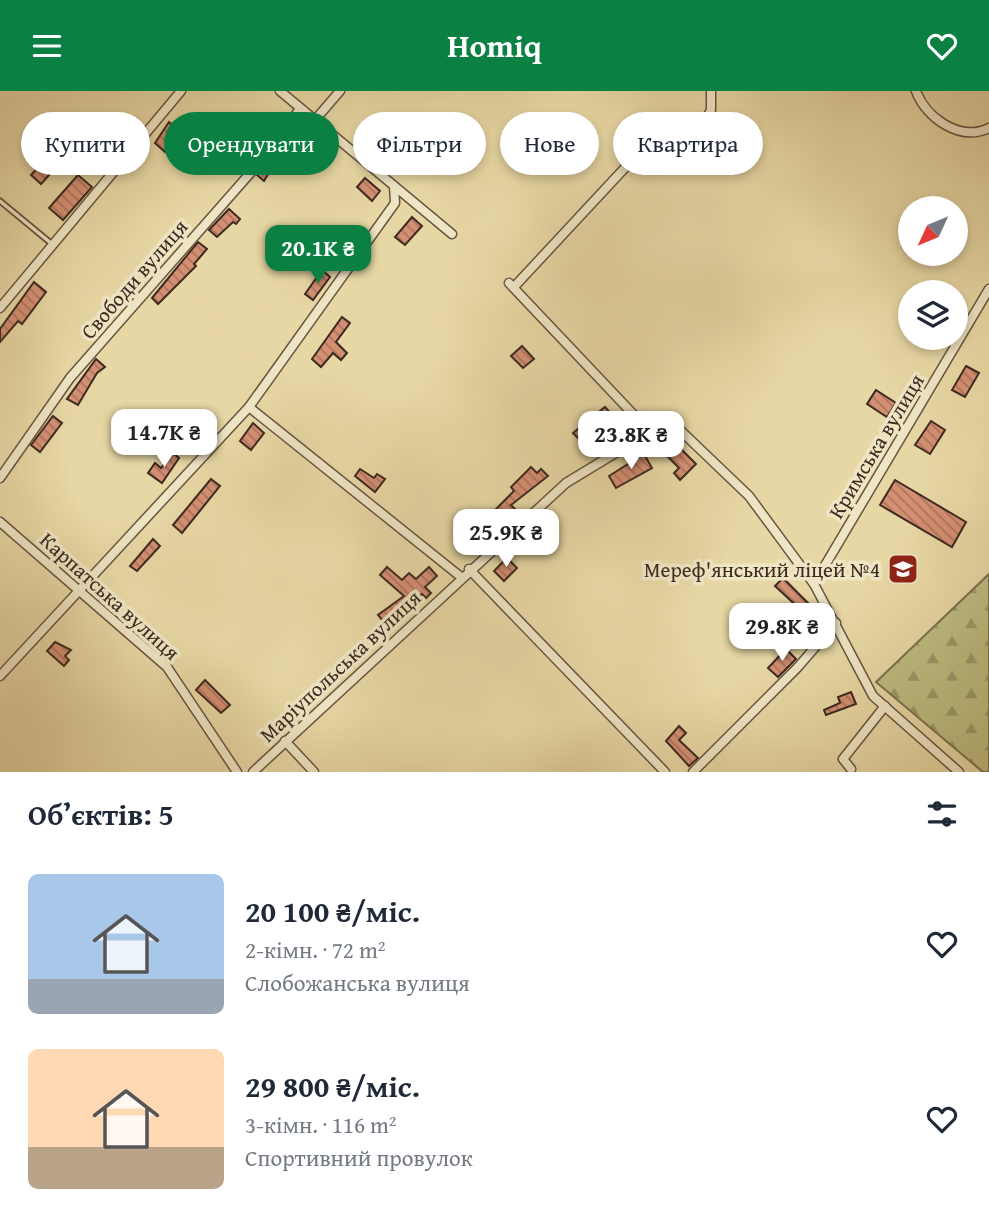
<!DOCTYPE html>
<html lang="uk">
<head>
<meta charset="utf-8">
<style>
	body { margin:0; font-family:"Gentium Book Plus",serif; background:#f6f6f7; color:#1f2937; height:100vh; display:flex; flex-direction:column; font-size:26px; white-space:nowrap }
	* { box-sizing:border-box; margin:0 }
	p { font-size:23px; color:#747a83 }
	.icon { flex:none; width:38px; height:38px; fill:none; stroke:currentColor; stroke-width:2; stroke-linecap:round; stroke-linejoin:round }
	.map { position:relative; height:681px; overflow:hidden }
	.details { display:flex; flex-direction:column; background:#fff; flex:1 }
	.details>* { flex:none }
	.top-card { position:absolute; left:21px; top:21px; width:948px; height:63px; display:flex; gap:14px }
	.needle { width:46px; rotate:226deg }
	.buttons { position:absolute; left:898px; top:105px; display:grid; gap:14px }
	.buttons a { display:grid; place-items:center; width:70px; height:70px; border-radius:50%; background:#fff; box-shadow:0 4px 10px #0003; font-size:35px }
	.price { position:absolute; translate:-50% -60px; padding:0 16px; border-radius:14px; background:#fff; color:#222; font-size:23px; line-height:46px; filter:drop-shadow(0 2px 4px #0008) }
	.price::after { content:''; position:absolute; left:50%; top:42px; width:21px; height:16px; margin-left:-10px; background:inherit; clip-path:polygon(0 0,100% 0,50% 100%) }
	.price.selected { background:#0b8043; color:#fff }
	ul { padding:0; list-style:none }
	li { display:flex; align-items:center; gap:21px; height:175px; padding:0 28px }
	li span { display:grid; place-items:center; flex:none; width:196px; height:140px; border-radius:10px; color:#555 }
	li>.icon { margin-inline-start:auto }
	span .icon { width:84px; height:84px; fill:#fffc; stroke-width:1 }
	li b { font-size:30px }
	h2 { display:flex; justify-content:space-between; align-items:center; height:84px; padding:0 28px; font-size:30px }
	.pill { padding:0 24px; border-radius:32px; background:#fff; box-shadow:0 4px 10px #0003; font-size:24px; line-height:63px }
	.pill.selected { background:#0b8043; color:#fff }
	header { display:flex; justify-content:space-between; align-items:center; height:91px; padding:0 28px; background:#0b8043; color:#fff; font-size:32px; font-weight:700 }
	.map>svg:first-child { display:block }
</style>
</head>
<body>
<header><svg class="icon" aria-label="menu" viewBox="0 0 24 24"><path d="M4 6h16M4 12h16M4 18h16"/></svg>Homiq<svg class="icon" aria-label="heart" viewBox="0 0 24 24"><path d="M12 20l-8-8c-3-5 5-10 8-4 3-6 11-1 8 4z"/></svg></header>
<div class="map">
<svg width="989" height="681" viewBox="0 0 989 681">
	<defs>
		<pattern id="forest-firs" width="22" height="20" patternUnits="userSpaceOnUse" patternTransform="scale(1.75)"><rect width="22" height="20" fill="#bdbc81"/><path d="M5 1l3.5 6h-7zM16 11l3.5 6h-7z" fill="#9b9969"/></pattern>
		<pattern id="building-back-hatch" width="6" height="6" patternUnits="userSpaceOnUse" patternTransform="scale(1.75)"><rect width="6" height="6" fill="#d58f73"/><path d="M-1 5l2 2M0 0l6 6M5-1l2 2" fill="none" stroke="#ae755e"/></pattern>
	</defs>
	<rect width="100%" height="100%" fill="#e7d7a4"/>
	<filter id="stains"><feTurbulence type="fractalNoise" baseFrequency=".00286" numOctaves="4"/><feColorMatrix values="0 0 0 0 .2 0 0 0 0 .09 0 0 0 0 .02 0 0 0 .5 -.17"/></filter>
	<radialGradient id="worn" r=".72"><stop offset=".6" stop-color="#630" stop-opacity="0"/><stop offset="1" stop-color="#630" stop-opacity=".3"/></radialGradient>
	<path fill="url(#forest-firs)" stroke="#7d7350" stroke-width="2" d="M989,483V681H983L876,591Z"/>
	<g fill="url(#building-back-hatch)" stroke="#3d2a20" stroke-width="2">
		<path d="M169,31L180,40L165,61L155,52Z"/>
		<path d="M106,37L115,45L101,60L92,52Z"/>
		<path d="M295,39L305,48L297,59L292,56L283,68L279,65L264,90L257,84Z"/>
		<path d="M47,67L57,75L41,93L31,84Z"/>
		<path d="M78,84L92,96L63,129L49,117Z"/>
		<path d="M365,87L380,100L372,110L357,96Z"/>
		<path d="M229,118L240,128L236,133L233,131L217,146L209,139Z"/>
		<path d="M412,126L422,135L405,154L395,146Z"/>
		<path d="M198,151L207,158L194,173L196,175L158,213L152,207Z"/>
		<path d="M322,179L330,186L313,209L305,203Z"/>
		<path d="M34,191L46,201L22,233L18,230L0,251V238Z"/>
		<path d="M342,226L350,232L336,251L347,262L341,269L333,262L321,276L312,268Z"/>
		<path d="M522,255L534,268L523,277L511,265Z"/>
		<path d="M96,268L105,276L97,282L78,314L67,308Z"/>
		<path d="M966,275L979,282L965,306L952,299Z"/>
		<path d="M876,299L896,312L887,326L867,313Z"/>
		<path d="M605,316L614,326L606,334L604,332L583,352L573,342Z"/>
		<path d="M53,325L62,332L40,361L31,354Z"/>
		<path d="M931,330L945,339L930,363L915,354Z"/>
		<path d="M253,332L264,342L251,359L240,350Z"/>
		<path d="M674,351L696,373L680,389L674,382L679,377L664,362Z"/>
		<path d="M173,362L179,367L162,392L148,382L155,372L161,377Z"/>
		<path d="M644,363L652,377L616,397L609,385Z"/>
		<path d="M531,376L537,382L541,378L548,385L511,414L515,418L484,450L474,440L483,431L479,427L485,422L488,426L514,400L511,396Z"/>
		<path d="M360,378L374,387L377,383L385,388L375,401L355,385Z"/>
		<path d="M211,388L220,395L182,442L173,434Z"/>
		<path d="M895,389L966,431L952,456L880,414Z"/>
		<path d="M153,448L160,455L137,480L130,475Z"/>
		<path d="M507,467L517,477L504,490L494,480Z"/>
		<path d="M387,476L402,489L409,482L416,488L429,476L437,485L425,496L431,502L426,507L422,503L387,535L378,524L404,505L380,484Z"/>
		<path d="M783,487L810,514L803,521L775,495Z"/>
		<path d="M55,551L71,559L65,565L69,569L64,575L47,560Z"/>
		<path d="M786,558L796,568L778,586L768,577Z"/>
		<path d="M205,589L230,614L221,622L196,599Z"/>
		<path d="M851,601L856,613L826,624L824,619L840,612L838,606Z"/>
		<path d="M679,635L686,642L679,649L698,667L689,675L666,650Z"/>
	</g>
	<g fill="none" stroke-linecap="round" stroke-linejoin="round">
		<g stroke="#685541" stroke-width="7">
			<path id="service" d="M0,110L52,153"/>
		</g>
		<g stroke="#685541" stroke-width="11">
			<g id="minor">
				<path d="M280,0L452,143"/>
				<path d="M916,0C926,27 960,51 989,37"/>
				<path d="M315,29L340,0"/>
				<path d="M509,192L650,341L668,336L680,339L749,405L814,493L873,605L959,681"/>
				<path d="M514,196L635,66L696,46L711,19V0"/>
				<path d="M0,217L181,0"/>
				<path d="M249,316L461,486"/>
				<path d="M0,387L70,287L282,46L300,17"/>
				<path d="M0,431L167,576L237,681"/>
				<path d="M469,478L665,681"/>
				<path d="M814,493L989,198"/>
				<path d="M0,585L249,316L395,112L394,95"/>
				<path d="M285,650L314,681"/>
				<path d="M851,678L843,668L885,615"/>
				<path d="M253,681L566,392L650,341"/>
				<path d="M693,681L798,576L836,532"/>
			</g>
		</g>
		<use href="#service" stroke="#efe5c4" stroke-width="3.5"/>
		<use href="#minor" stroke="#efe5c4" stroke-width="8"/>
	</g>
	<defs>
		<g id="school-square" transform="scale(1.575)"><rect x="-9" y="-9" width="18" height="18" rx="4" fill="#8f2418" stroke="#efe5c4"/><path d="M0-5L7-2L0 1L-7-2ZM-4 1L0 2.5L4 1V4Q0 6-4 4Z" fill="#fff"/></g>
	</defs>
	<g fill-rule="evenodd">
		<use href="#school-square" x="903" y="478"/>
	</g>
	<g text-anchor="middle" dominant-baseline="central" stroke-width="7" stroke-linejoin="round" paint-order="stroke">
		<g font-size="21" fill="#3d2a20" stroke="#efe5c4">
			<text transform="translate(134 188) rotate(-49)">Свободи вулиця</text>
			<text transform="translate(876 355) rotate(-59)">Кримська вулиця</text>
			<text transform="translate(110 505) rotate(42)">Карпатська вулиця</text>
			<text transform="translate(340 575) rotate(-43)">Маріупольська вулиця</text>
		</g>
		<g font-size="21" fill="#3d2a20" stroke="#efe5c4" text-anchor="end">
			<text x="880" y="478">Мереф'янський ліцей №4</text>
		</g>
	</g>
	<rect width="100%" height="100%" filter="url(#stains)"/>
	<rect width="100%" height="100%" fill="url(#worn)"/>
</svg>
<div class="buttons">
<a><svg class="needle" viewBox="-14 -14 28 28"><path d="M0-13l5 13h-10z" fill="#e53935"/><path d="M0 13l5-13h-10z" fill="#747a83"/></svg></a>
<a><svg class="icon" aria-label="layers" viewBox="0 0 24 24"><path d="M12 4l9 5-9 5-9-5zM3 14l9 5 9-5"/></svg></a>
</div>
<b class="price selected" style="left:318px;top:194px">20.1K ₴</b>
<b class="price" style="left:164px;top:378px">14.7K ₴</b>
<b class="price" style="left:631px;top:380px">23.8K ₴</b>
<b class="price" style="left:506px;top:478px">25.9K ₴</b>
<b class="price" style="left:782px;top:572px">29.8K ₴</b>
<div class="top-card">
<a class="pill">Купити</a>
<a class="pill selected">Орендувати</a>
<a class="pill">Фільтри</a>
<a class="pill">Нове</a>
<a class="pill">Квартира</a>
</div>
</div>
<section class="details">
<h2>Об’єктів: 5<svg class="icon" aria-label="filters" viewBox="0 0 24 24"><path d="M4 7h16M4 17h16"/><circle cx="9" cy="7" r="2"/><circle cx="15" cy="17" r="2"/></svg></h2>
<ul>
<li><span style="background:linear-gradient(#a9c7e8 75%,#9aa5b1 0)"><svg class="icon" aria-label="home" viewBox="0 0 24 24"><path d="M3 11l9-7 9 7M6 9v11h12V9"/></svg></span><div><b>20 100 ₴/міс.</b><p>2-кімн. · 72 m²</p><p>Слобожанська вулиця</p></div><svg class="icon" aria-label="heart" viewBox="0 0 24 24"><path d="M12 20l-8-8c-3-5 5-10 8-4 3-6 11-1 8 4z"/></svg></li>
<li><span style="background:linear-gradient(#ffd9b3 70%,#b9a48a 0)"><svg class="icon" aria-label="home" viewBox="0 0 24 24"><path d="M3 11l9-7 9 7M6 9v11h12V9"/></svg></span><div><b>29 800 ₴/міс.</b><p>3-кімн. · 116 m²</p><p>Спортивний провулок</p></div><svg class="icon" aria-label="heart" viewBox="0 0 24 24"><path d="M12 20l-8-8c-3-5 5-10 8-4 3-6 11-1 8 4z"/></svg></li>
</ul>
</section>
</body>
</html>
